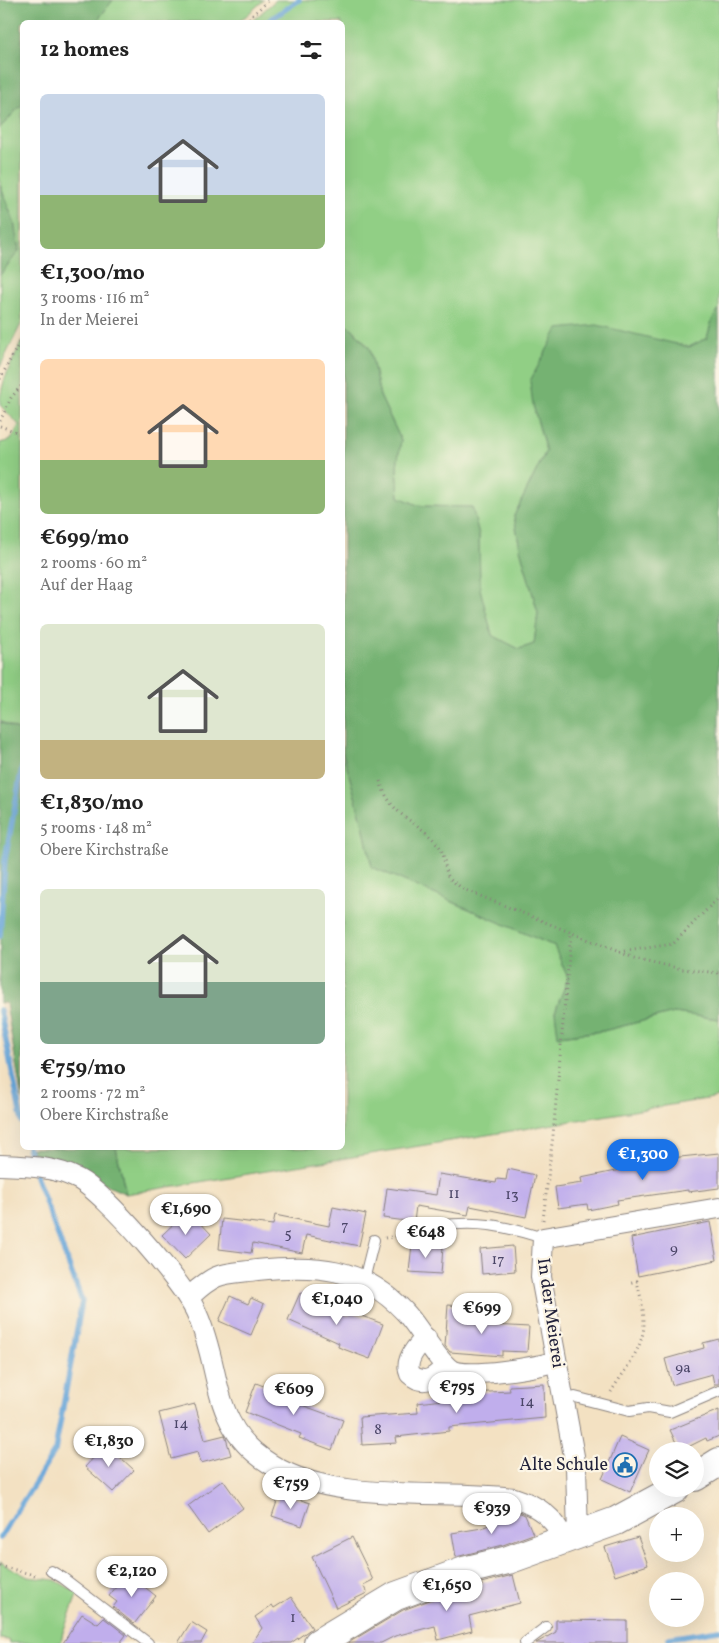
<!DOCTYPE html>
<html lang="en">
<head>
<meta charset="utf-8">
<style>
	body { margin:0; font-family:Vollkorn,serif; background:#f2f2f2; color:#222; height:100vh; display:flex; flex-direction:column; font-size:19px; white-space:nowrap }
	* { box-sizing:border-box; margin:0 }
	p { font-size:16px; color:#767676 }
	.icon { flex:none; width:28px; height:28px; fill:none; stroke:currentColor; stroke-width:2; stroke-linecap:round; stroke-linejoin:round }
	.map { position:relative; flex:1; overflow:hidden }
	.panel { position:absolute; left:20px; top:20px; width:325px; height:1130px; display:flex; flex-direction:column; background:#fff; border-radius:8px; box-shadow:0 5px 20px #0002 }
	.panel>* { flex:none }
	.controls { position:absolute; left:649px; top:1442px; display:grid; gap:10px }
	.controls a { display:grid; place-items:center; width:55px; height:55px; border-radius:50%; background:#fff; box-shadow:0 5px 20px #0002; font-size:25px }
	.price { position:absolute; translate:-50% -42px; padding:0 11px; border-radius:18px; background:#fff; color:#222; font-size:16px; line-height:32px; filter:drop-shadow(0 1px 2px #0008) }
	.price::after { content:''; position:absolute; left:50%; top:30px; width:15px; height:11px; margin-left:-8px; background:inherit; clip-path:polygon(0 0,100% 0,50% 100%) }
	.price.current { background:#1a73e8; color:#fff }
	ul { padding:0; list-style:none }
	li { display:grid; align-content:center; gap:10px; height:265px; padding:0 20px }
	li span { display:grid; place-items:center; height:155px; border-radius:8px; color:#555 }
	li>.icon { margin-inline-start:auto }
	span .icon { width:90px; height:90px; fill:#fffc; stroke-width:1 }
	li b { font-size:21px }
	h2 { display:flex; justify-content:space-between; align-items:center; height:60px; padding:0 20px; font-size:21px }
	.map>svg:first-child { display:block }
</style>
</head>
<body>
<div class="map">
<svg width="719" height="1643" viewBox="0 0 719 1643">
	<rect width="100%" height="100%" fill="#fcf5e5"/>
	<filter id="ink" filterUnits="userSpaceOnUse"><feTurbulence type="fractalNoise" baseFrequency=".02" numOctaves="2"/><feDisplacementMap in="SourceGraphic" scale="10" xChannelSelector="R" yChannelSelector="G"/><feConvolveMatrix kernelMatrix="1 2 1 2 8 2 1 2 1" color-interpolation-filters="sRGB"/></filter>
	<filter id="wash" filterUnits="userSpaceOnUse"><feTurbulence type="fractalNoise" baseFrequency=".0096" numOctaves="4" result="noise"/><feDisplacementMap in="SourceGraphic" scale="20" xChannelSelector="R" yChannelSelector="G"/><feGaussianBlur stdDeviation="1.12" result="paint"/><feColorMatrix in="noise" values="0 0 0 0 0 0 0 0 0 0 0 0 0 0 0 0 0 1.4 0 .05"/><feComposite in="paint" operator="in"/></filter>
	<g filter="url(#wash)">
		<rect width="100%" height="100%" fill="#f3e1c2"/>
		<g fill="#91cf85" stroke="#5a7860">
			<path d="M113,0H264L239,22H96Z"/>
			<path d="M276,0H719V309L712,320L707,338L690,347L638,336L533,405L546,451L514,516L520,548L538,613L534,644L519,649L492,635L480,589L479,535L472,507L420,506L399,497L397,466L401,440L380,396L369,347L352,328L343,325L342,22H251Z"/>
			<path d="M22,104V322L0,367V275L19,250L14,222L0,185V128Z"/>
			<path d="M22,340V732L0,721V443L11,440L19,425L0,405C0,381 13,362 22,340Z"/>
			<path d="M343,753L363,825L372,867L554,946L568,978L555,1012L559,1036L603,1031L674,1013L719,1019V1097L126,1194L116,1148H342Z"/>
			<path d="M0,1562L28,1577L55,1580L78,1593L63,1632L61,1643H10L9,1640L0,1639Z"/>
		</g>
		<g fill="#74b272" stroke="#4b6a56">
			<path d="M0,0H113L96,22H22V104L0,128Z"/>
			<path d="M0,185L14,222L19,251L0,275Z"/>
			<path d="M719,309V1019L674,1013L603,1031L558,1036L555,1012L568,978L554,946L372,867L363,825L343,753V325L352,328L370,349L380,396L401,440L397,466L399,497L420,506L472,507L479,535L480,589L492,635L519,649L534,644L538,613L520,548L514,516L546,451L533,405L530,381L558,329L597,325L689,347L707,338L712,320Z"/>
			<path d="M0,722L22,732V1100L6,1003H0Z"/>
			<path d="M31,1148H116L126,1194L31,1152Z"/>
		</g>
		<g fill="none" stroke-linecap="round" stroke-linejoin="round">
			<g stroke="#67a6d9" stroke-width="5.5">
				<path d="M267,22L299,0"/>
				<path d="M0,936L5,860L22,768"/>
				<path d="M0,1010L22,1122"/>
				<path d="M28,1148L31,1163"/>
				<path d="M0,1538L55,1451L82,1301L34,1171"/>
				<path d="M669,1638L719,1630"/>
			</g>
		</g>
		<g id="blocks">
			<g fill="#c0aeec">
				<path d="M719,1153V1188L688,1192V1190L617,1200L618,1204L588,1210L587,1204L558,1208L555,1187L582,1183L581,1178L630,1168L629,1158L660,1154L661,1159Z"/>
				<path d="M508,1169L535,1175L526,1217L470,1206L468,1215L416,1206L414,1222L383,1218L387,1188L436,1195L439,1174L496,1183L497,1179L506,1180Z"/>
				<path d="M333,1207L366,1214L359,1246L306,1235L302,1253L253,1243L251,1253L219,1249L222,1219L273,1225L275,1215L329,1226Z"/>
				<path d="M184,1214L191,1222L196,1218L211,1234L185,1259L162,1235Z"/>
				<path d="M710,1222L717,1260L638,1276L631,1238Z"/>
				<path d="M412,1244L443,1247L441,1274L409,1272Z"/>
				<path d="M513,1246L515,1271L482,1274L480,1249Z"/>
				<path d="M300,1293L349,1316L351,1312L383,1324L370,1359L338,1347L339,1343L288,1320Z"/>
				<path d="M230,1296L248,1304L251,1298L264,1304L251,1335L219,1321Z"/>
				<path d="M448,1305L476,1307L475,1324L529,1327L527,1352L502,1351V1356L450,1352L445,1346Z"/>
				<path d="M719,1339V1384H714L712,1374L672,1385L665,1359L704,1348L703,1343Z"/>
				<path d="M256,1383L297,1399L296,1403L343,1420L332,1450L299,1438L301,1434L245,1412Z"/>
				<path d="M544,1384L545,1418L449,1427V1431L396,1437L397,1443L362,1445L360,1417L418,1413L417,1403L469,1397V1393L510,1391L509,1386Z"/>
				<path d="M195,1404L205,1440L225,1435L231,1455L201,1463L198,1452L171,1459L159,1413Z"/>
				<path d="M719,1410V1436L707,1441L706,1438L680,1451L670,1430Z"/>
				<path d="M620,1437L649,1450L630,1492L602,1479Z"/>
				<path d="M106,1444L134,1470L113,1492L85,1467Z"/>
				<path d="M223,1480L243,1508L208,1534L188,1506Z"/>
				<path d="M280,1493L310,1503L302,1526L272,1516Z"/>
				<path d="M518,1512L525,1515L533,1534L503,1545L456,1557L452,1533L482,1528L502,1519L501,1516Z"/>
				<path d="M352,1537L373,1580L363,1585L367,1593L336,1608L312,1557Z"/>
				<path d="M638,1537L648,1565L615,1576L605,1547Z"/>
				<path d="M127,1573L156,1596L134,1624L113,1607L117,1602L109,1596Z"/>
				<path d="M513,1575L520,1603L469,1616L472,1631L438,1640L435,1626L395,1636L381,1643H348L403,1610L435,1598L482,1586L481,1583Z"/>
				<path d="M291,1597L312,1628L291,1643H252L262,1628L255,1617L272,1605L274,1608Z"/>
				<path d="M82,1614L98,1624L104,1618L126,1635L120,1643H63Z"/>
				<path d="M556,1620L627,1621V1643H536L556,1632Z"/>
				<path d="M191,1622L207,1632L201,1643H178Z"/>
			</g>
		</g>
	</g>
	<g filter="url(#ink)">
		<use href="#blocks" fill-opacity="0" stroke="#8a827e" stroke-width="1"/>
		<g fill="none" stroke-linecap="round" stroke-linejoin="round">
			<g stroke="#8a827e" stroke-width="12">
				<g id="service">
					<path d="M438,1226C478,1220 505,1226 543,1238"/>
					<path d="M364,1280L374,1240"/>
					<path d="M563,1400L575,1397L629,1411L648,1408L670,1412L719,1391"/>
					<path d="M51,1571L63,1578L148,1643"/>
					<path d="M525,1643L546,1627"/>
				</g>
			</g>
			<g stroke="#8a827e" stroke-width="22">
				<g id="minor">
					<path d="M0,1165C27,1166 53,1166 78,1179C105,1193 185,1285 197,1314C223,1372 209,1427 272,1465C334,1504 442,1489 514,1498C536,1505 556,1517 563,1540"/>
					<path d="M188,1298C197,1290 205,1282 216,1277C227,1272 244,1272 257,1270C315,1264 361,1266 404,1311C418,1325 437,1361 451,1370C466,1379 538,1367 556,1361"/>
					<path d="M426,1338C416,1347 404,1360 410,1374C424,1387 437,1377 445,1365"/>
					<path d="M578,1535L576,1467L541,1277L543,1238L719,1208"/>
				</g>
			</g>
			<g stroke="#8a827e" stroke-width="30">
				<g id="secondary">
					<path d="M695,1477L719,1462"/>
					<path d="M318,1643L396,1596L467,1570L508,1560L616,1521L675,1489"/>
				</g>
			</g>
			<g stroke="#8a827e" stroke-width="3" stroke-dasharray="1 4" stroke-linecap="butt">
				<path d="M245,22L269,0"/>
				<path d="M0,379L22,338"/>
				<path d="M0,421L11,398L22,385"/>
				<path d="M0,426L22,434"/>
				<path d="M380,781C393,821 416,817 439,846C445,854 444,867 448,876C451,881 458,885 463,889L634,958L682,969L719,973"/>
				<path d="M620,952L673,944L719,897"/>
				<path d="M543,1220L553,1135L571,933"/>
				<path d="M385,1238L426,1231"/>
				<path d="M611,1392C623,1372 644,1348 644,1323C644,1309 640,1295 637,1281L628,1283"/>
				<path d="M0,1566L38,1576"/>
			</g>
			<use href="#service" stroke="#fff" stroke-width="10"/>
			<use href="#minor" stroke="#fff" stroke-width="20"/>
			<use href="#secondary" stroke="#fff" stroke-width="28"/>
		</g>
	</g>
	<defs>
		<g id="civic-ring" transform="scale(1.25)"><circle r="9.5" fill="#fcf5e5" stroke="#1f6fb2" stroke-width="1.5"/><path d="M-.6-6.5H3V-4.5H.6V-3L4-1V1h2V6H-6V1h2V-1L-.6-3ZM-1.2 2.5V6h2.4V2.5Z" fill="#1f6fb2"/></g>
	</defs>
	<g fill-rule="evenodd">
		<use href="#civic-ring" x="625" y="1465"/>
	</g>
	<g text-anchor="middle" dominant-baseline="central" stroke-width="4.5" stroke-linejoin="round" paint-order="stroke">
		<g font-size="15" fill="#4a4567">
			<text x="454" y="1194">11</text>
			<text x="512" y="1195">13</text>
			<text x="345" y="1226">7</text>
			<text x="288" y="1234">5</text>
			<text x="674" y="1249">9</text>
			<text x="498" y="1260">17</text>
			<text x="683" y="1368">9a</text>
			<text x="527" y="1402">14</text>
			<text x="181" y="1424">14</text>
			<text x="378" y="1430">8</text>
			<text x="293" y="1618">1</text>
		</g>
		<g font-size="18" fill="#22223b" stroke="#fcf5e5">
			<text transform="translate(550 1313) rotate(82)">In der Meierei</text>
		</g>
		<g font-size="18" fill="#22223b" stroke="#fcf5e5" text-anchor="end">
			<text x="608" y="1465">Alte Schule</text>
		</g>
	</g>
</svg>
<div class="controls">
<a><svg class="icon" aria-label="layers" viewBox="0 0 24 24"><path d="M12 4l9 5-9 5-9-5zM3 14l9 5 9-5"/></svg></a>
<a>+</a>
<a>−</a>
</div>
<b class="price current" style="left:643px;top:1181px">€1,300</b>
<b class="price" style="left:186px;top:1236px">€1,690</b>
<b class="price" style="left:426px;top:1259px">€648</b>
<b class="price" style="left:337px;top:1326px">€1,040</b>
<b class="price" style="left:482px;top:1335px">€699</b>
<b class="price" style="left:457px;top:1414px">€795</b>
<b class="price" style="left:294px;top:1416px">€609</b>
<b class="price" style="left:109px;top:1468px">€1,830</b>
<b class="price" style="left:291px;top:1510px">€759</b>
<b class="price" style="left:492px;top:1535px">€939</b>
<b class="price" style="left:132px;top:1598px">€2,120</b>
<b class="price" style="left:447px;top:1612px">€1,650</b>
<section class="panel">
<h2>12 homes<svg class="icon" aria-label="filters" viewBox="0 0 24 24"><path d="M4 7h16M4 17h16"/><circle cx="9" cy="7" r="2"/><circle cx="15" cy="17" r="2"/></svg></h2>
<ul>
<li><span style="background:linear-gradient(#c9d6e8 65%,#8fb573 0)"><svg class="icon" aria-label="home" viewBox="0 0 24 24"><path d="M3 11l9-7 9 7M6 9v11h12V9"/></svg></span><div><b>€1,300/mo</b><p>3 rooms · 116 m²</p><p>In der Meierei</p></div></li>
<li><span style="background:linear-gradient(#ffd9b3 65%,#8fb573 0)"><svg class="icon" aria-label="home" viewBox="0 0 24 24"><path d="M3 11l9-7 9 7M6 9v11h12V9"/></svg></span><div><b>€699/mo</b><p>2 rooms · 60 m²</p><p>Auf der Haag</p></div></li>
<li><span style="background:linear-gradient(#dfe7d0 75%,#c2b280 0)"><svg class="icon" aria-label="home" viewBox="0 0 24 24"><path d="M3 11l9-7 9 7M6 9v11h12V9"/></svg></span><div><b>€1,830/mo</b><p>5 rooms · 148 m²</p><p>Obere Kirchstraße</p></div></li>
<li><span style="background:linear-gradient(#dfe7d0 60%,#7fa58c 0)"><svg class="icon" aria-label="home" viewBox="0 0 24 24"><path d="M3 11l9-7 9 7M6 9v11h12V9"/></svg></span><div><b>€759/mo</b><p>2 rooms · 72 m²</p><p>Obere Kirchstraße</p></div></li>
</ul>
</section>
</div>
</body>
</html>
